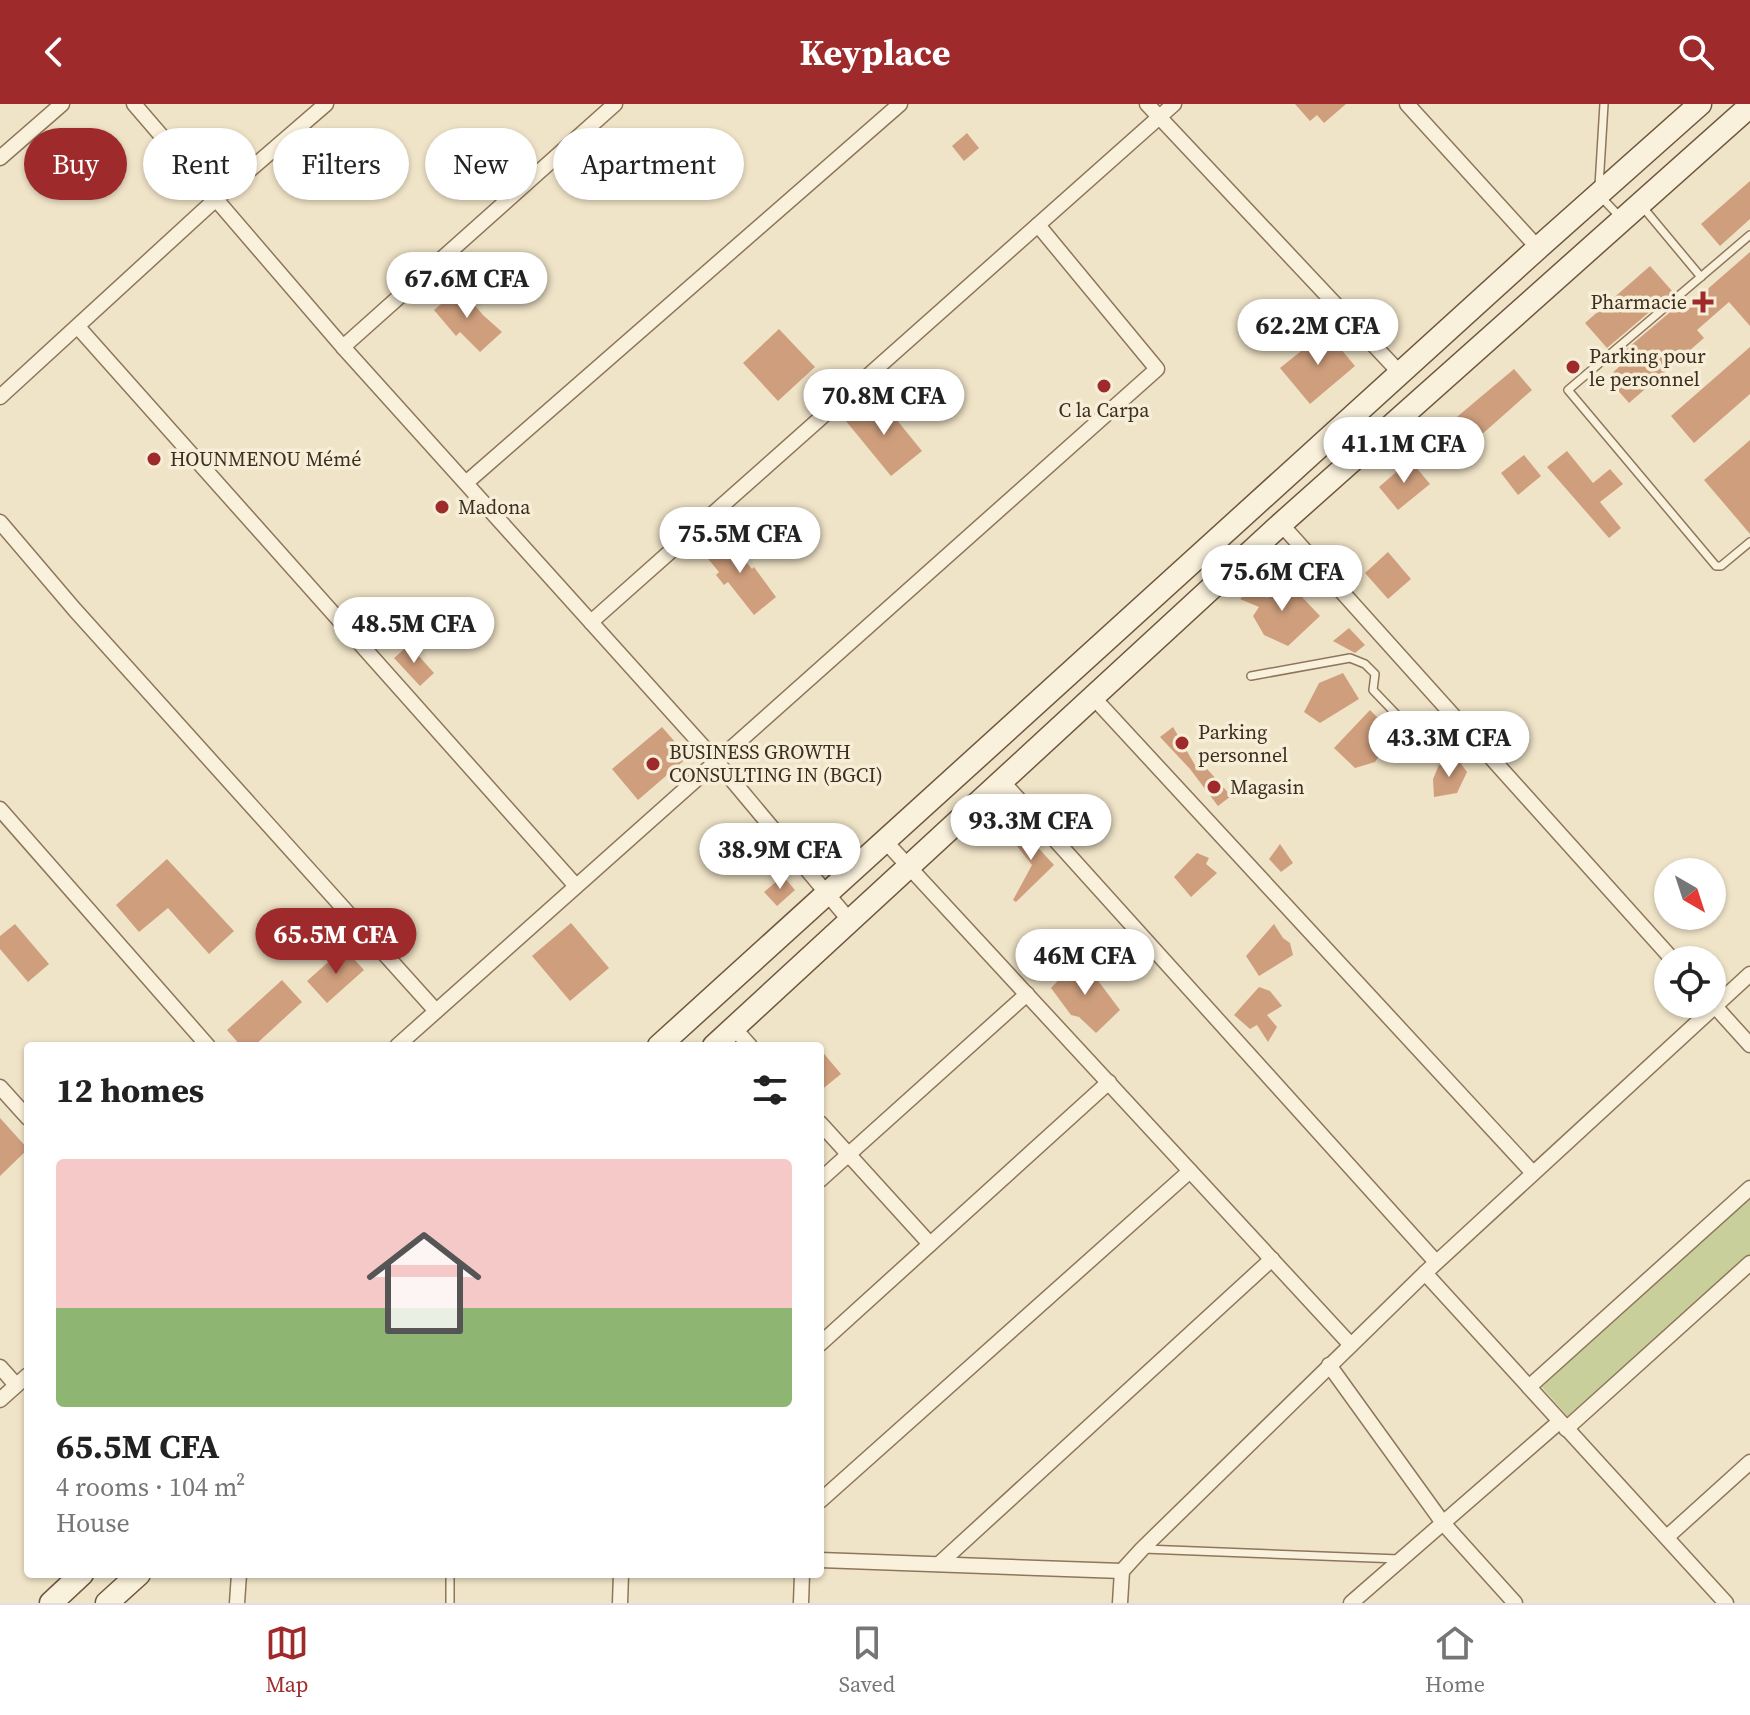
<!DOCTYPE html>
<html lang="en">
<head>
<meta charset="utf-8">
<style>
	body { margin:0; font-family:"Source Serif 4",serif; background:#f2f2f2; color:#222; height:100vh; display:flex; flex-direction:column; font-size:30px; white-space:nowrap }
	* { box-sizing:border-box; margin:0 }
	p { font-size:26px; color:#767676 }
	.icon { flex:none; width:44px; height:44px; fill:none; stroke:currentColor; stroke-width:2; stroke-linecap:round; stroke-linejoin:round }
	.map { position:relative; flex:1; overflow:hidden }
	.panel { position:absolute; left:24px; top:938px; width:800px; height:536px; display:flex; flex-direction:column; background:#fff; border-radius:8px; box-shadow:0 2px 6px #0004 }
	.panel>* { flex:none }
	.hud { position:absolute; left:24px; top:24px; width:800px; height:72px; display:flex; gap:16px }
	.needle { width:52px; rotate:141deg }
	.controls { position:absolute; left:1654px; top:754px; display:grid; gap:16px }
	.controls a { display:grid; place-items:center; width:72px; height:72px; border-radius:50%; background:#fff; box-shadow:0 2px 6px #0004; font-size:40px }
	.price { position:absolute; translate:-50% -68px; padding:0 18px; border-radius:28px; background:#fff; color:#222; font-size:26px; line-height:52px; filter:drop-shadow(0 2px 4px #0008) }
	.price::after { content:''; position:absolute; left:50%; top:48px; width:24px; height:18px; margin-left:-12px; background:inherit; clip-path:polygon(0 0,100% 0,50% 100%) }
	.price.current { background:#9e2a2b; color:#fff }
	ul { padding:0; list-style:none }
	li { display:grid; align-content:center; gap:16px; height:424px; padding:0 32px }
	li+li { border-top:2px solid #e0e0e0 }
	li span { display:grid; place-items:center; height:248px; border-radius:8px; color:#555 }
	li>.icon { margin-inline-start:auto }
	span .icon { width:144px; height:144px; fill:#fffc; stroke-width:1 }
	li b { font-size:34px }
	h2 { display:flex; justify-content:space-between; align-items:center; height:96px; padding:0 32px; font-size:34px }
	.pill { padding:0 28px; border-radius:36px; background:#fff; box-shadow:0 2px 6px #0004; font-size:28px; line-height:72px }
	.pill.current { background:#9e2a2b; color:#fff }
	header { display:flex; justify-content:space-between; align-items:center; height:104px; padding:0 32px; background:#9e2a2b; color:#fff; font-size:36px; font-weight:700 }
	.tabs { display:flex; justify-content:space-around; align-items:center; height:112px; border-top:2px solid #e0e0e0; background:#fff; font-size:22px; color:#767676 }
	.tabs a { display:grid; justify-items:center; gap:4px }
	.tabs .current { color:#9e2a2b }
	.map>svg:first-child { display:block }
</style>
</head>
<body>
<header><svg class="icon" aria-label="back" viewBox="0 0 24 24"><path d="M15 5l-7 7 7 7"/></svg>Keyplace<svg class="icon" aria-label="search" viewBox="0 0 24 24"><circle cx="10" cy="10" r="6"/><path d="M15 15l6 6"/></svg></header>
<div class="map">
<svg width="1750" height="1499" viewBox="0 0 1750 1499">
	<rect width="100%" height="100%" fill="#f0e4c8"/>
	<path fill="#c9cf9b" d="M1750,1092V1152L1569,1314L1540,1281Z"/>
	<g fill="#cf9f7d">
		<path d="M1295,0H1346L1324,19L1317,11L1310,17Z"/>
		<path d="M967,29L979,44L964,57L952,42Z"/>
		<path d="M1750,77V115L1720,142L1701,120Z"/>
		<path d="M1750,148V222L1729,198L1697,226L1704,234L1629,299L1607,274L1622,260L1616,254L1682,198L1687,203Z"/>
		<path d="M1650,162L1673,188L1607,244L1585,219Z"/>
		<path d="M460,184L483,211L502,228L480,248L460,228L456,232L434,206Z"/>
		<path d="M779,225L815,263L778,297L743,259Z"/>
		<path d="M1326,227L1355,262L1310,300L1280,264Z"/>
		<path d="M1750,243V290L1694,339L1671,312Z"/>
		<path d="M1514,265L1532,286L1453,356L1433,333Z"/>
		<path d="M883,299L922,347L891,372L841,311L852,302L863,315Z"/>
		<path d="M1750,336V430L1704,376Z"/>
		<path d="M1567,347L1593,379L1610,365L1623,380L1600,398L1621,424L1609,434L1547,363Z"/>
		<path d="M1524,351L1541,372L1518,391L1501,369Z"/>
		<path d="M1410,356L1430,380L1398,406L1379,383Z"/>
		<path d="M727,431L737,443L735,445L752,465L754,463L776,493L754,511L728,478L724,481L716,471L719,468L704,450Z"/>
		<path d="M1388,448L1411,475L1388,495L1365,469Z"/>
		<path d="M1286,476L1320,512L1288,542L1264,531L1253,512L1259,503L1240,495L1254,484L1267,494Z"/>
		<path d="M1349,524L1365,541L1355,549L1333,537Z"/>
		<path d="M409,541L434,569L420,582L394,554Z"/>
		<path d="M1343,569L1359,595L1320,619L1304,608L1319,579Z"/>
		<path d="M1370,606L1394,630L1375,658L1355,664L1334,644Z"/>
		<path d="M662,623L688,653L638,696L612,665Z"/>
		<path d="M1173,623L1195,661L1201,658L1231,692L1218,702L1190,665L1160,633Z"/>
		<path d="M1458,656L1467,668L1457,689L1434,693L1433,675L1439,661Z"/>
		<path d="M1020,724L1054,761L1016,798L1013,796L1032,761L1010,733Z"/>
		<path d="M1280,740L1293,759L1281,768L1269,755Z"/>
		<path d="M1197,749L1209,754L1206,760L1217,769L1191,793L1174,773Z"/>
		<path d="M167,755L234,827L209,850L168,804L139,828L116,801Z"/>
		<path d="M783,772L795,786L777,802L764,788Z"/>
		<path d="M571,819L609,864L570,897L532,852Z"/>
		<path d="M15,820L49,860L28,878L0,845V832Z"/>
		<path d="M1274,820L1283,834L1290,839L1293,851L1259,872L1246,852Z"/>
		<path d="M344,844L364,866L327,899L307,877Z"/>
		<path d="M1078,856L1096,874L1120,906L1096,929L1079,913L1071,911L1051,884Z"/>
		<path d="M282,876L302,898L254,942H241L227,926Z"/>
		<path d="M1259,883L1270,887L1282,902L1267,911L1277,923L1268,938L1257,921L1250,925L1234,911Z"/>
		<path d="M820,945L841,970L820,987Z"/>
		<path d="M0,1014L28,1045L0,1072Z"/>
	</g>
	<g fill="none" stroke-linecap="round" stroke-linejoin="round">
		<g stroke="#8d765c" stroke-width="10">
			<g id="lane">
				<path d="M1599,82L1604,0"/>
				<path d="M1601,93L1620,113"/>
				<path d="M1641,101L1701,173"/>
				<path d="M1750,131L1568,286L1716,462H1721L1750,438"/>
				<path d="M1251,572L1350,554L1365,560L1375,570L1373,586L1438,654"/>
				<path d="M1144,1445L1399,1455"/>
				<path d="M450,1499V1470"/>
			</g>
		</g>
		<g stroke="#8d765c" stroke-width="17">
			<g id="street">
				<path d="M134,0L343,243L717,658L850,817"/>
				<path d="M1147,0L1400,269"/>
				<path d="M1407,0L1538,144"/>
				<path d="M0,54L62,0"/>
				<path d="M78,223L576,782"/>
				<path d="M343,243L615,0"/>
				<path d="M0,293L216,95L326,0"/>
				<path d="M467,378L900,0"/>
				<path d="M0,418L75,506L436,907"/>
				<path d="M1281,420L1673,856"/>
				<path d="M591,518L1174,0"/>
				<path d="M1093,593L1533,1069"/>
				<path d="M1002,677L1436,1158"/>
				<path d="M0,705L208,942"/>
				<path d="M885,737L1350,1240"/>
				<path d="M1712,899L1750,941"/>
				<path d="M734,924L750,942"/>
				<path d="M397,942L1157,265L1038,121"/>
				<path d="M0,983L28,1014"/>
				<path d="M820,1019L930,1140"/>
				<path d="M820,1076L1027,890"/>
				<path d="M1425,1169L1726,1499"/>
				<path d="M820,1240L1109,978"/>
				<path d="M1329,1261L1443,1419L1515,1499"/>
				<path d="M0,1263L16,1281"/>
				<path d="M1529,1283L1750,1084"/>
				<path d="M0,1296L28,1271"/>
				<path d="M1566,1325L1750,1159"/>
				<path d="M820,1397L1190,1067"/>
				<path d="M1667,1433L1750,1358"/>
				<path d="M820,1456L1122,1467"/>
				<path d="M939,1460L1272,1155"/>
				<path d="M237,1499L239,1470"/>
				<path d="M620,1499L621,1470"/>
				<path d="M801,1499L802,1470"/>
				<path d="M1120,1499L1122,1467L1142,1445L1425,1169L1750,870"/>
				<path d="M1351,1499L1559,1318"/>
			</g>
		</g>
		<g stroke="#6f573f" stroke-width="25">
			<g id="secondary">
				<path d="M659,942L1538,144L1700,0"/>
				<path d="M714,942L1281,420L1750,2"/>
				<path d="M51,1499L82,1470"/>
				<path d="M107,1499L139,1470"/>
			</g>
		</g>
		<use href="#lane" stroke="#faf1dc" stroke-width="7"/>
		<use href="#street" stroke="#faf1dc" stroke-width="14"/>
		<use href="#secondary" stroke="#faf1dc" stroke-width="22"/>
	</g>
	<g fill="#9e2a2b" stroke="#f7eed8" stroke-width="3">
		<path d="M1699 186h8v8h8v8h-8v8h-8v-8h-8v-8h8z"/>
		<circle cx="1573" cy="263" r="8"/>
		<circle cx="1104" cy="282" r="8"/>
		<circle cx="154" cy="355" r="8"/>
		<circle cx="442" cy="403" r="8"/>
		<circle cx="1182" cy="639" r="8"/>
		<circle cx="653" cy="660" r="8"/>
		<circle cx="1214" cy="683" r="8"/>
	</g>
	<g text-anchor="middle" dominant-baseline="central" stroke-width="7" stroke-linejoin="round" paint-order="stroke">
		<g font-size="20" fill="#3d2e20" stroke="#f7eed8" text-anchor="start">
			<text x="1687" y="198" text-anchor="end">Pharmacie</text>
			<text x="1589" y="252">Parking pour<tspan x="1589" dy="23">le personnel</tspan></text>
			<text x="1104" y="306" text-anchor="middle">C la Carpa</text>
			<text x="170" y="355">HOUNMENOU Mémé</text>
			<text x="458" y="403">Madona</text>
			<text x="1198" y="628">Parking<tspan x="1198" dy="23">personnel</tspan></text>
			<text x="669" y="648">BUSINESS GROWTH<tspan x="669" dy="23">CONSULTING IN (BGCI)</tspan></text>
			<text x="1230" y="683">Magasin</text>
		</g>
	</g>
</svg>
<div class="controls">
<a><svg class="needle" viewBox="-14 -14 28 28"><path d="M0-13l5 13h-10z" fill="#e53935"/><path d="M0 13l5-13h-10z" fill="#767676"/></svg></a>
<a><svg class="icon" aria-label="locate" viewBox="0 0 24 24"><circle cx="12" cy="12" r="6"/><path d="M12 2v4M12 18v4M2 12h4M18 12h4"/></svg></a>
</div>
<b class="price" style="left:467px;top:216px">67.6M CFA</b>
<b class="price" style="left:1318px;top:263px">62.2M CFA</b>
<b class="price" style="left:884px;top:333px">70.8M CFA</b>
<b class="price" style="left:1404px;top:381px">41.1M CFA</b>
<b class="price" style="left:740px;top:471px">75.5M CFA</b>
<b class="price" style="left:1282px;top:509px">75.6M CFA</b>
<b class="price" style="left:414px;top:561px">48.5M CFA</b>
<b class="price" style="left:1449px;top:675px">43.3M CFA</b>
<b class="price" style="left:1031px;top:758px">93.3M CFA</b>
<b class="price" style="left:780px;top:787px">38.9M CFA</b>
<b class="price current" style="left:336px;top:872px">65.5M CFA</b>
<b class="price" style="left:1085px;top:893px">46M CFA</b>
<div class="hud">
<a class="pill current">Buy</a>
<a class="pill">Rent</a>
<a class="pill">Filters</a>
<a class="pill">New</a>
<a class="pill">Apartment</a>
</div>
<section class="panel">
<h2>12 homes<svg class="icon" aria-label="filters" viewBox="0 0 24 24"><path d="M4 7h16M4 17h16"/><circle cx="9" cy="7" r="2"/><circle cx="15" cy="17" r="2"/></svg></h2>
<ul>
<li><span style="background:linear-gradient(#f6c9c9 60%,#8fb573 0)"><svg class="icon" aria-label="home" viewBox="0 0 24 24"><path d="M3 11l9-7 9 7M6 9v11h12V9"/></svg></span><div><b>65.5M CFA</b><p>4 rooms · 104 m²</p><p>House</p></div></li>
</ul>
</section>
</div>
<nav class="tabs">
<a class="current"><svg class="icon" aria-label="map" viewBox="0 0 24 24"><path d="M3 6l6-2 6 2 6-2v14l-6 2-6-2-6 2zM9 4v14M15 6v14"/></svg>Map</a>
<a><svg class="icon" aria-label="saved" viewBox="0 0 24 24"><path d="M7 4h10v16l-5-4-5 4z"/></svg>Saved</a>
<a><svg class="icon" aria-label="home" viewBox="0 0 24 24"><path d="M3 11l9-7 9 7M6 9v11h12V9"/></svg>Home</a>
</nav>
</body>
</html>
